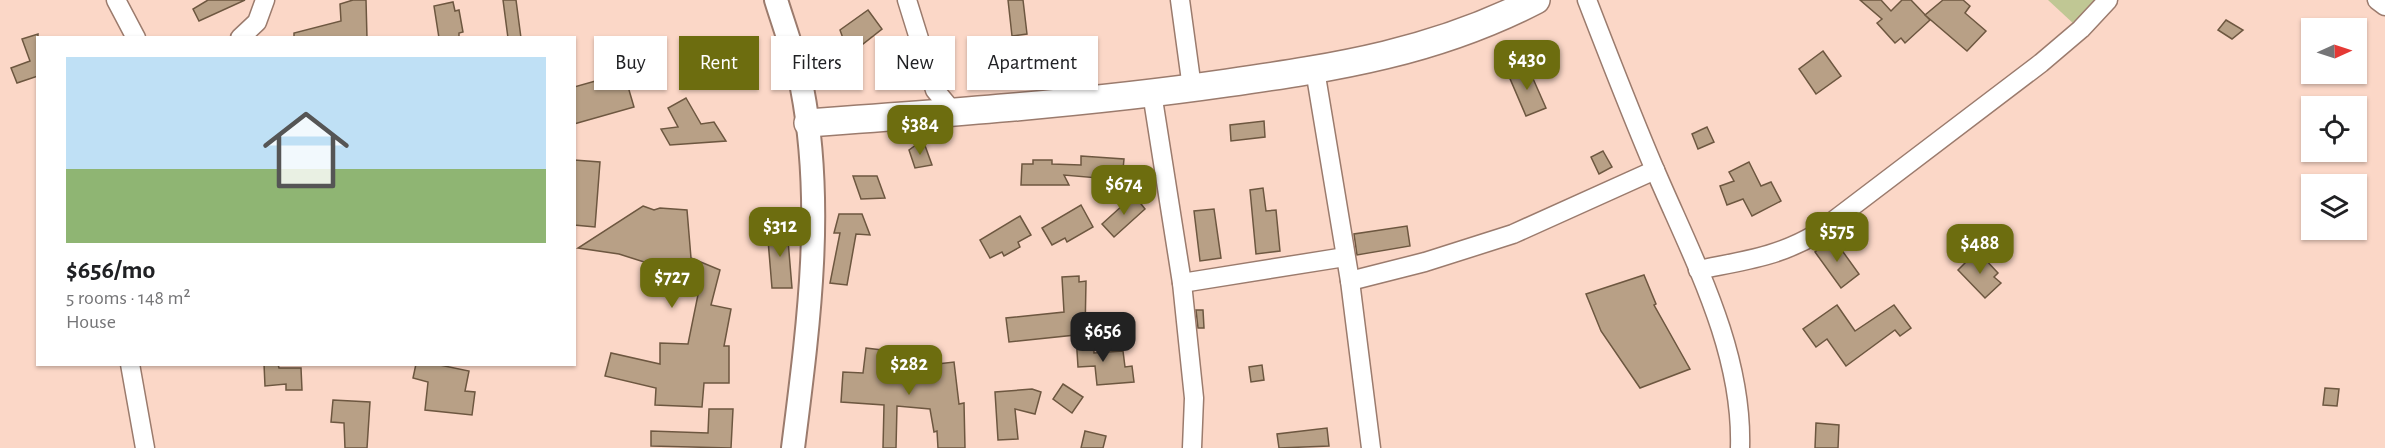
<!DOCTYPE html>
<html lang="en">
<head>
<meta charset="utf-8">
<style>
	body { margin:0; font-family:"Alegreya Sans",sans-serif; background:#f6f6f6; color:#202124; height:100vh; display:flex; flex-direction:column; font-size:22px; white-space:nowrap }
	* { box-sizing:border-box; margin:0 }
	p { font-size:20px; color:#757577 }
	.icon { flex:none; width:33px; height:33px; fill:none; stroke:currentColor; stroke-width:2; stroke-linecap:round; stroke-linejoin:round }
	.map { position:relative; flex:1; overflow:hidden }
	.drawer { position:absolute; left:36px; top:36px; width:540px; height:330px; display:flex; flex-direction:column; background:#fff; border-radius:0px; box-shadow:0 2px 4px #0004 }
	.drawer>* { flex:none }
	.top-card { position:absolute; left:594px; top:36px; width:570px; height:54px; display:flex; gap:12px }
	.needle { width:39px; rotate:87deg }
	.controls { position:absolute; left:2301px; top:18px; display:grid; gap:12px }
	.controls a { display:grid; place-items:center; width:66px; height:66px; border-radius:0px; background:#fff; box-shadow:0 2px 4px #0004; font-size:30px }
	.price { position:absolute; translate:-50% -51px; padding:0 14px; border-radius:12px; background:#6d6d0f; color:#fff; font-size:20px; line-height:39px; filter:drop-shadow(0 2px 3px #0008) }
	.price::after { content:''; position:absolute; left:50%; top:36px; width:18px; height:14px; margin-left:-9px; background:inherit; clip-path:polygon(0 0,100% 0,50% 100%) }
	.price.current { background:#222; color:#fff }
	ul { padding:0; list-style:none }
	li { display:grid; align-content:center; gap:12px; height:318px; padding:0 30px }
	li+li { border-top:2px solid #e0e0e0 }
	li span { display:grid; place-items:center; height:186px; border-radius:0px; color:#555 }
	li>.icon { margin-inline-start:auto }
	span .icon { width:108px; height:108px; fill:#fffc; stroke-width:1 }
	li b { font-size:26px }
	.tag { padding:0 21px; border-radius:0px; background:#fff; box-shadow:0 2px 4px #0004; font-size:21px; line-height:54px }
	.tag.current { background:#6d6d0f; color:#fff }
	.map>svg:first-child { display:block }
</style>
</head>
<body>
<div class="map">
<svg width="2385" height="448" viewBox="0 0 2385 448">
	<rect width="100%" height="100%" fill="#fbd7c7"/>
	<path fill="#c0c794" d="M2048,0H2096L2075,25Z"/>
	<g fill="#b8a086" stroke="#6d5740" stroke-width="1.5">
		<path d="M208,0H245L199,21L193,9Z"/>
		<path d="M353,0H366L367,38H294V33L341,21L340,4Z"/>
		<path d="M503,0H516L521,38H508Z"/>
		<path d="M1008,0H1023L1027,34L1012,36Z"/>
		<path d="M1860,0H1881L1891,11L1902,0H1911L1930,20L1905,43L1901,38L1895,43L1877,23L1882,19Z"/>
		<path d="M1943,0H1963L1970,6L1965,13L1986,31L1967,51L1925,15Z"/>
		<path d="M453,2L455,11L459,10L463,32L459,33V38H439L434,6Z"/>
		<path d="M868,10L882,29L849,55L840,30Z"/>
		<path d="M2226,20L2243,30L2232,39L2218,30Z"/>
		<path d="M38,34V76L17,83L11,68L30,61L22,39Z"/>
		<path d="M907,37L910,62L891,57L890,42Z"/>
		<path d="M1823,51L1841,76L1816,94L1799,69Z"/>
		<path d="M1527,65L1546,108L1526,116L1508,74Z"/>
		<path d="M624,73L634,107L574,124V87Z"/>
		<path d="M686,98L701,124L714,122L726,141L670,145L661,129L678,127L668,108Z"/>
		<path d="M1264,121L1265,137L1231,141L1230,125Z"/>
		<path d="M1707,127L1714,142L1698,149L1692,134Z"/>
		<path d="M923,140L932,165L915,168L909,150Z"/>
		<path d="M1603,151L1612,167L1599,174L1591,157Z"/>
		<path d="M1081,156L1124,159L1122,180L1064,175L1069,185H1021L1022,164H1033V160H1052V164L1081,165Z"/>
		<path d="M574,160L600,162L595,227L574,225Z"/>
		<path d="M1749,162L1761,186L1771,182L1781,201L1752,216L1743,199L1727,205L1720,186L1734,181L1729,172Z"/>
		<path d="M853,176H877L885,198L861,199Z"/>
		<path d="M1263,188L1266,211L1276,210L1280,251L1256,254L1250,190Z"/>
		<path d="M1134,195L1145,209L1114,237L1102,224Z"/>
		<path d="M1081,205L1093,227L1067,242L1065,238L1052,245L1042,228Z"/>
		<path d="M643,206L654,210L660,208L687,210L691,258L720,270L711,305L731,309L724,346H729V383H704L702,407L655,405L656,388L605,376L611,353L660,364V343L688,344L701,280L619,254L578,248Z"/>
		<path d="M1214,209L1221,258L1200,261L1194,211Z"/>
		<path d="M839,214H862L870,235L856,234L847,285L830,283L840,233H834Z"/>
		<path d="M1020,216L1031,235L1018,242L1020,247L1004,256L1002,252L990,258L980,240Z"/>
		<path d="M1407,226L1410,246L1357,255L1354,234Z"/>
		<path d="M767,228H787L792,288H772Z"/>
		<path d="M1833,238L1859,274L1841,288L1815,252Z"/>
		<path d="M1973,255L1980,262L1984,258L1998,273L1994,277L2001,283L1985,298L1958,270Z"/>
		<path d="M1644,275L1656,304L1654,305L1690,369L1640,388L1601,331L1586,294Z"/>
		<path d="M1079,276V282L1086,281L1085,334L1009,342L1006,318L1064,312L1062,277Z"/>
		<path d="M1837,305L1855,331L1894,305L1911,328L1900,336L1895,330L1846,366L1827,339L1816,347L1803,329Z"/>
		<path d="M1196,310H1203L1204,328H1198Z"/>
		<path d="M1093,334L1094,353L1123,351L1125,367L1132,366L1134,382L1097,385L1095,366L1078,367L1076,335Z"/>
		<path d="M866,348L898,352L896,376L930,378L929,365L954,362L959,404L964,403L965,448H938L937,431L934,432L930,409L897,406L896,448H883L884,405L841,402L843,372L863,373Z"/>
		<path d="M264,364H278L279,368H301L302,390H286V384L265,386Z"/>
		<path d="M416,364H435L469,371L465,391L475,392L472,415L425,410L428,382L413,378Z"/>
		<path d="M1262,365L1264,380L1251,382L1249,367Z"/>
		<path d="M1063,384L1083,397L1072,413L1053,399Z"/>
		<path d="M2325,388L2339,389L2337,406L2323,405Z"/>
		<path d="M1032,389L1041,392L1035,414L1015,409L1018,439L998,440L995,392Z"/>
		<path d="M333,400L370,402L367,448H345L344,423L331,422Z"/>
		<path d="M709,409H733L731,448L651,446V431L708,433Z"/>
		<path d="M1816,423L1839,425L1838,448H1815Z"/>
		<path d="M1327,428L1329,446L1279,448L1277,434Z"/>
		<path d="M1085,431L1106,436L1103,448H1081Z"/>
	</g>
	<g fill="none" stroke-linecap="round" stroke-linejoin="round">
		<g stroke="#9b7b6d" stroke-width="21">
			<g id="minor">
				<path d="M116,0L136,38"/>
				<path d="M907,0L935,90L954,113"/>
				<path d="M1180,0L1192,88"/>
				<path d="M1587,0C1609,57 1631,114 1655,170C1693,259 1743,350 1740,448"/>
				<path d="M2377,0L2385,6"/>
				<path d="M240,38L257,22L265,0"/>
				<path d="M1315,70L1350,281L1371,448"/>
				<path d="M1152,93L1182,283L1194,398L1192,448"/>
				<path d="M1698,270C1741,261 1778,257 1816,234L2041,63L2081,29L2108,0"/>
				<path d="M1350,281L1425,262L1513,234L1655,170"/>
				<path d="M1182,283L1345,257"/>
				<path d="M130,364L145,448"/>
			</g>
		</g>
		<g stroke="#9b7b6d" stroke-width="26">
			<path id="major" d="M776,0C785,29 796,58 802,88C825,207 808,329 793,448"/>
		</g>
		<g stroke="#9b7b6d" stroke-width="30">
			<path id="highway" d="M808,123C948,113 1088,103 1227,83C1338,67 1435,52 1536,0"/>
		</g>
		<use href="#minor" stroke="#fff" stroke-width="18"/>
		<use href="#major" stroke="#fff" stroke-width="22"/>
		<use href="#highway" stroke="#fff" stroke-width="27"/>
	</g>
</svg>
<div class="controls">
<a><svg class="needle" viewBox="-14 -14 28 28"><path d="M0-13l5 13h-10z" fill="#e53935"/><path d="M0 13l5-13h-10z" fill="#757577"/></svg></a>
<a><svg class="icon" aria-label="locate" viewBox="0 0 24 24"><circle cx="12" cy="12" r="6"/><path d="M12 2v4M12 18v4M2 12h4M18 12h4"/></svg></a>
<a><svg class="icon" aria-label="layers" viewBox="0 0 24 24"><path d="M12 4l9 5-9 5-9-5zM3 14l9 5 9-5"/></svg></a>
</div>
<b class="price" style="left:1527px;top:91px">$430</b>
<b class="price" style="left:920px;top:156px">$384</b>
<b class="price" style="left:1124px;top:216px">$674</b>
<b class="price" style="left:780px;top:258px">$312</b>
<b class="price" style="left:1837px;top:263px">$575</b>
<b class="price" style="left:1980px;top:275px">$488</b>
<b class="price" style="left:672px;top:309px">$727</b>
<b class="price current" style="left:1103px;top:363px">$656</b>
<b class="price" style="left:909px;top:396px">$282</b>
<div class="top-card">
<a class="tag">Buy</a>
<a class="tag current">Rent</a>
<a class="tag">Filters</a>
<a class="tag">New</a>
<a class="tag">Apartment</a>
</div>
<section class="drawer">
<ul>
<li><span style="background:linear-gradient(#bfe0f5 60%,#8fb573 0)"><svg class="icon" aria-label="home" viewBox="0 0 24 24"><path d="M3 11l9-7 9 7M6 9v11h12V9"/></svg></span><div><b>$656/mo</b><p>5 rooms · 148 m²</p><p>House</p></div></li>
</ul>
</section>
</div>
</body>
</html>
